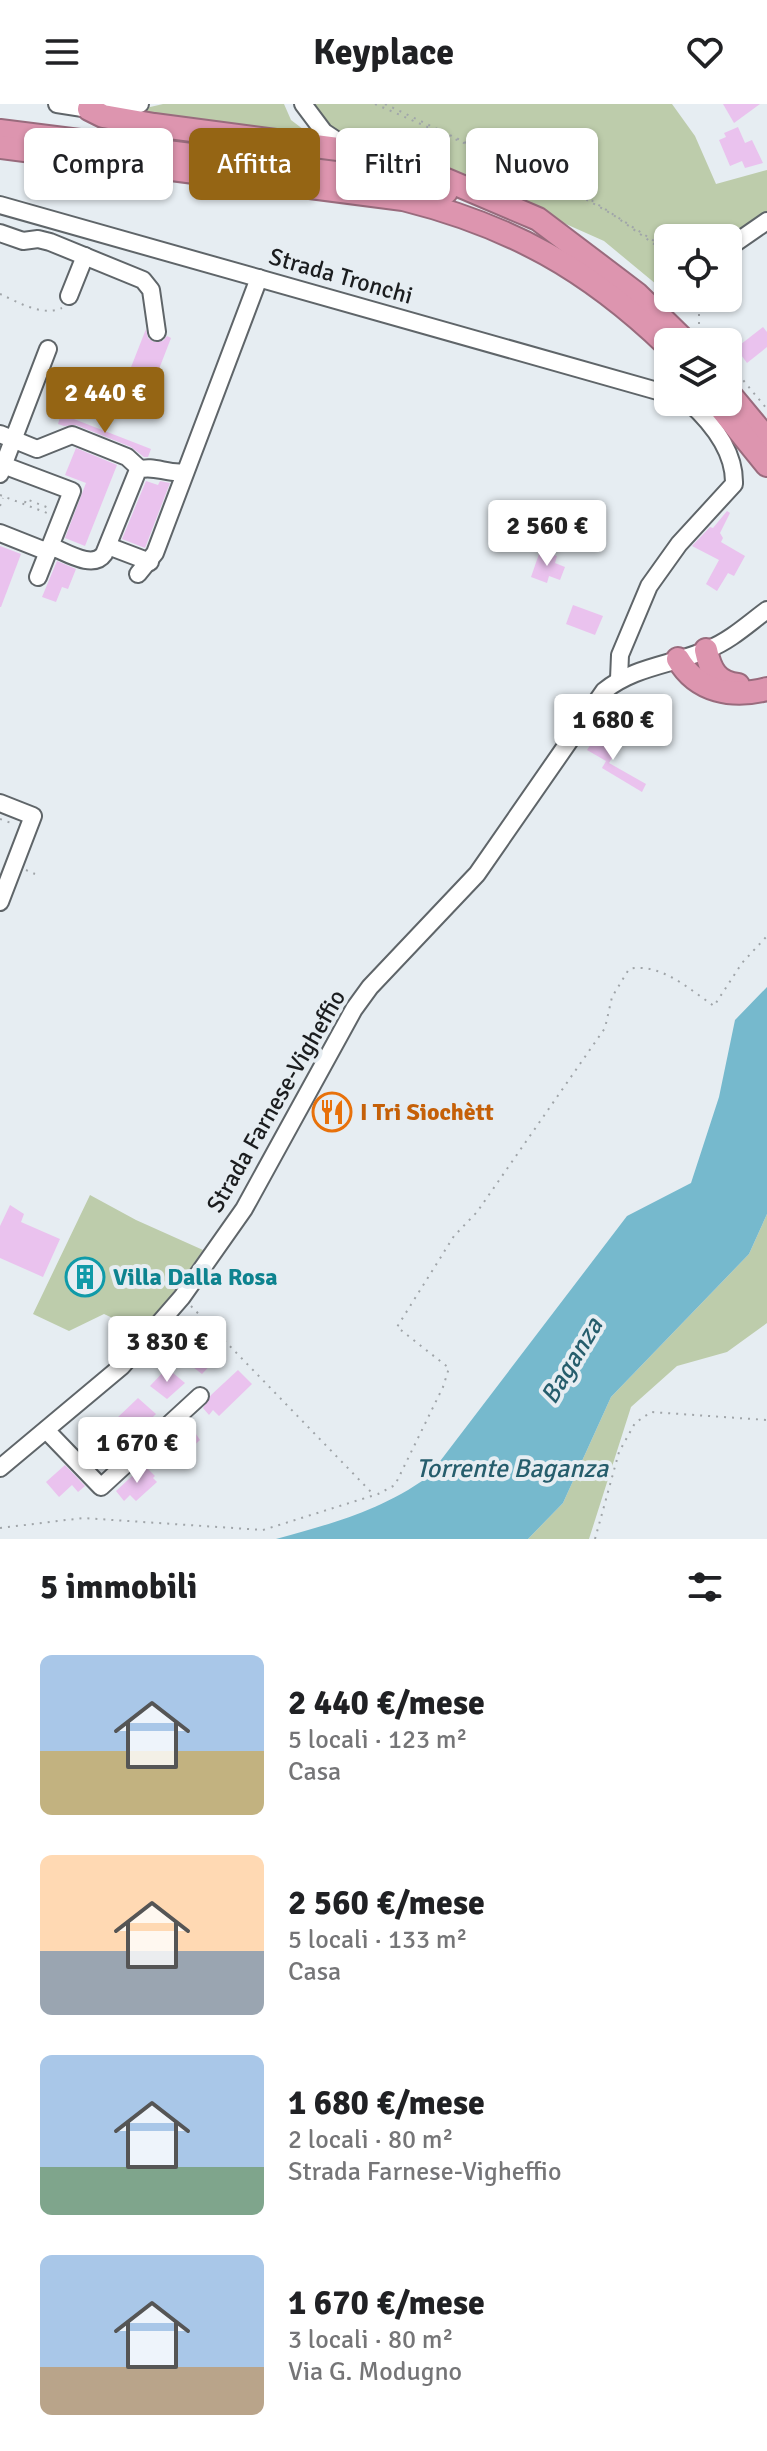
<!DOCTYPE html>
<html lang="it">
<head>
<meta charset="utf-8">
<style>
	body { margin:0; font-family:Signika,sans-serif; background:#f2f2f2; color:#202124; height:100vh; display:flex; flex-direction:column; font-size:30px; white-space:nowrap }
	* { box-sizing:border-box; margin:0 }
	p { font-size:26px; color:#757577 }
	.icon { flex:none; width:44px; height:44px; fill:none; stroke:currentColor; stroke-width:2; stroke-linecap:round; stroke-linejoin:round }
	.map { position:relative; height:1435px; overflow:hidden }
	.drawer { display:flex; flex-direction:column; background:#fff; flex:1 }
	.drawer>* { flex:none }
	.top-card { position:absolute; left:24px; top:24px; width:720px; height:72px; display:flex; gap:16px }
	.fabs { position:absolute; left:654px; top:120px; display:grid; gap:16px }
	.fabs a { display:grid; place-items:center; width:88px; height:88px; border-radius:12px; background:#fff; box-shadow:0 2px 6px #0004; font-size:40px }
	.price { position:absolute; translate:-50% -68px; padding:0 18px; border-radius:8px; background:#fff; color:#222; font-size:26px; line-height:52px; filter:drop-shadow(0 2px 4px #0008) }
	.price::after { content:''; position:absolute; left:50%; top:48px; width:24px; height:18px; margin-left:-12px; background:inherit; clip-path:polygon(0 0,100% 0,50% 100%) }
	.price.selected { background:#956514; color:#fff }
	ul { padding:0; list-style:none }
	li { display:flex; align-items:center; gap:24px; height:200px; padding:0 40px }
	li span { display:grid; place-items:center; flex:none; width:224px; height:160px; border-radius:12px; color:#555 }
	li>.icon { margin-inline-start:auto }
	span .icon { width:96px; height:96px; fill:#fffc; stroke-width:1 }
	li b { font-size:34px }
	h2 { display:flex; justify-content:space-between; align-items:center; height:96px; padding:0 40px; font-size:34px }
	.pill { padding:0 28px; border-radius:12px; background:#fff; box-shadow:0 2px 6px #0004; font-size:28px; line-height:72px }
	.pill.selected { background:#956514; color:#fff }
	header { display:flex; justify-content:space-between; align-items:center; height:104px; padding:0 40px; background:#fff; font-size:36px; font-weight:700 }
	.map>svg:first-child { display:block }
</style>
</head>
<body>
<header><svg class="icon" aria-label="menu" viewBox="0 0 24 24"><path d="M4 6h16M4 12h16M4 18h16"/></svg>Keyplace<svg class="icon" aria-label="heart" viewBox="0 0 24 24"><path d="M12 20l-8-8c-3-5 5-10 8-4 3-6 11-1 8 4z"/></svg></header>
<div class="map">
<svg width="767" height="1435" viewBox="0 0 767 1435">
	<rect width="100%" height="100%" fill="#e6edf2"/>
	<g fill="#bdccab">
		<path d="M163,0H284L291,16L312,32L129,8Z"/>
		<path d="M313,0H672L695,32L716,80L767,66V107L728,135L668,134V190L604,137L492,87L433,54L348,37L325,21Z"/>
		<path d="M90,1091L136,1116L203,1146L145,1229L104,1210L69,1227L33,1210Z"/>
		<path d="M767,1110V1219L727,1248L677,1262L631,1303L589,1435H528L563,1399L611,1293L749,1150Z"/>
	</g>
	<path fill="#76b9cd" d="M767,883V1110L749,1150L611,1293L563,1399L528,1435H276C333,1419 378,1408 428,1373L627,1112L691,1079L719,993L735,916Z"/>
	<g fill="#eac2ee">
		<path d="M723,0H760L734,19Z"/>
		<path d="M738,23L745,39L752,36L763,59L745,64L742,57L730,62L719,36L726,33L724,29Z"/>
		<path d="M763,223L767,228V243L747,259L736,244Z"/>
		<path d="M146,225L148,234L154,238L163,237L167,232L171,234L149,291L124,281Z"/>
		<path d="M61,310L151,345L148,353H144L131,343L76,321L64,322L58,320Z"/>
		<path d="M76,344L117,361L85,442L65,434L86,379L65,371Z"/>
		<path d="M146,377L158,381L160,377L170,379L145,444L122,435Z"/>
		<path d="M727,407L730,409L720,429L723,434L721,438L745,452L734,472L728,469L717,487L706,480L719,456L692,442L710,423L713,424Z"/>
		<path d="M0,442L21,450L1,503H0Z"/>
		<path d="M540,447L557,452L555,459L565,463L560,476L549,472L547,479L531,473Z"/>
		<path d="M57,457L76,465L68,485L62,483L56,498L42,493Z"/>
		<path d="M573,501L603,512L595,531L566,520Z"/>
		<path d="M597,631L618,644L609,659L646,680L642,688L602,664L606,657L587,646Z"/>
		<path d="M10,1101L24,1110L21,1118L60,1135L43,1173L0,1154V1122Z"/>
		<path d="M80,1159L102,1170L100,1175L104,1177L99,1188L94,1186L92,1189L70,1178L72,1175L67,1171L72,1160L78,1163Z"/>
		<path d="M201,1234L221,1250L202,1270L180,1253Z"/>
		<path d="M167,1264L185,1279L167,1295L150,1282Z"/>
		<path d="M238,1266L252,1280L219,1312L213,1306L209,1311L203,1304L211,1291Z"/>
		<path d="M138,1294L156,1310L132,1333L115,1316Z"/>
		<path d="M188,1318L200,1336L184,1351L173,1340L178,1335L174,1331Z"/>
		<path d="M104,1328L119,1345L102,1364L85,1346Z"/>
		<path d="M65,1361L85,1382L78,1388L72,1381L59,1393L46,1378Z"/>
		<path d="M144,1361L155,1372L153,1374L157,1378L136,1397L130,1391L124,1397L116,1387Z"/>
	</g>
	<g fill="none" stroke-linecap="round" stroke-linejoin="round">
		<g stroke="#5f6569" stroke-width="20">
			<g id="minor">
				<path d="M57,0L89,5L140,0"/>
				<path d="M303,0L324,28L348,44"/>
				<path d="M0,101L668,290"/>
				<path d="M0,129L23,137L38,135L50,138L143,176L151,186L157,228"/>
				<path d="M728,144L767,117"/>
				<path d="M69,192L85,152"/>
				<path d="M0,330L37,345L72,331L127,353L140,365"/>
				<path d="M3,361L72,387L38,473"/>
				<path d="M0,370L48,245"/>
				<path d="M0,429L48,448"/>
				<path d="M50,442C66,448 93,466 104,450L138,366C153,360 168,371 185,368"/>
				<path d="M108,442L150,458"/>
				<path d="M138,470L155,449L259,174"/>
				<path d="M619,575L620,551L649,482L679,440L734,380C735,347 712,319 689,298"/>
				<path d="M0,699L33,712L0,798"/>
				<path d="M46,1326L101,1383L200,1292"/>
				<path d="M0,1364L122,1262L182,1193L244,1105L354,905L370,883L477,770L604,587C635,562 673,561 709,545C731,536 748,520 767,506"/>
			</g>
		</g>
		<g stroke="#996b7d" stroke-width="26">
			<g id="highway">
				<path d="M89,5L103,12L154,21L361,48L430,69L538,115L637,190L686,238"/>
				<path d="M0,27L376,74L446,88"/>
				<path d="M0,43L403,95C511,122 588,165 668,242"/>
				<path d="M728,288L767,335"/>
				<path d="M716,298L767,361"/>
				<path d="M706,546C710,566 717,579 738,581"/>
				<path d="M678,555C697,588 733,594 767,585"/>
			</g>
		</g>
		<g stroke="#a0a5a9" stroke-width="2" stroke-dasharray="2 6" stroke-linecap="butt">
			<path d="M375,0L562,82L612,110L668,150"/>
			<path d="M385,0L477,44"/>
			<path d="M498,52L568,81L668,146"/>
			<path d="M0,190C18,198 42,213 62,204"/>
			<path d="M699,194V221L713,238"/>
			<path d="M705,195V194"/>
			<path d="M728,258L767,305"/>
			<path d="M0,391L47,409"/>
			<path d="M25,399L26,395L49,404"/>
			<path d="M0,402L3,394"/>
			<path d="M0,715L14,720"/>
			<path d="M26,766L35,770"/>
			<path d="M191,1202L373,1390"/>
			<path d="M0,1424L83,1414L263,1426L378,1390L395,1381L443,1283L449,1264L397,1223L454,1132L477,1108L605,924L612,893L629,865C660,858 689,885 714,902L742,859L767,832"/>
			<path d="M595,1435L619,1348L635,1319L651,1308L767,1316"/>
		</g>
		<use href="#minor" stroke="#fff" stroke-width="16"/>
		<use href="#highway" stroke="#dd95af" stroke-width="22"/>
	</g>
	<defs>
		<g id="restaurant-ring" transform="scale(2)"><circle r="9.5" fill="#e6edf2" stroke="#e8710a" stroke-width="1.5"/><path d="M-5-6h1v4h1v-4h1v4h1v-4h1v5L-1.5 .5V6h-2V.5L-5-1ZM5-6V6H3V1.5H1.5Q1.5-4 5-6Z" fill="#e8710a"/></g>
		<g id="building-ring" transform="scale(2)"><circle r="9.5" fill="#e6edf2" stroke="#0f9aa8" stroke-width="1.5"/><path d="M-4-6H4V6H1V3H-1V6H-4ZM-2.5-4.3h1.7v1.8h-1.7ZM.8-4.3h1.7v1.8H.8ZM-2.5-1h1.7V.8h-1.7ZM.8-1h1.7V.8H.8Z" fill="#0f9aa8"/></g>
	</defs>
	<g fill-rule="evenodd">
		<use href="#restaurant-ring" x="332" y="1008"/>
		<use href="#building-ring" x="85" y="1173"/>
	</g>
	<g text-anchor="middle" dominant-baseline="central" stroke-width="8" stroke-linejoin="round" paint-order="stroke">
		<g font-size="24" fill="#1b1d1f" stroke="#e6edf2">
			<text transform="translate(341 172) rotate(16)">Strada Tronchi</text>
			<text transform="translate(276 997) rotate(-60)">Strada Farnese-Vigheffio</text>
		</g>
		<g font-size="24" font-weight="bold" fill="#c56008" stroke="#e6edf2" text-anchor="start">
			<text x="360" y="1008">I Tri Siochètt</text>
		</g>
		<g font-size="24" font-weight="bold" fill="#0d838f" stroke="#e6edf2" text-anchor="start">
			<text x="113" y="1173">Villa Dalla Rosa</text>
		</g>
		<g font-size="26" font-style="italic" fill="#265d6c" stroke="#e6edf2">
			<text transform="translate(572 1257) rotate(-59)">Baganza</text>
			<text x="512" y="1365">Torrente Baganza</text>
		</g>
	</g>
</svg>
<div class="fabs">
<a><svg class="icon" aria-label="locate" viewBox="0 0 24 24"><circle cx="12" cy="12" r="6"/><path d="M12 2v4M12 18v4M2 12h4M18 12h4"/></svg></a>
<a><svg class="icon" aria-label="layers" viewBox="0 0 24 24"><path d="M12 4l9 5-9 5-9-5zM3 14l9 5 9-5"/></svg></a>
</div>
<b class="price selected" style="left:105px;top:331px">2 440 €</b>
<b class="price" style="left:547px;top:464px">2 560 €</b>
<b class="price" style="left:613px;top:658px">1 680 €</b>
<b class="price" style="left:167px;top:1280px">3 830 €</b>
<b class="price" style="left:137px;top:1381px">1 670 €</b>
<div class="top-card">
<a class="pill">Compra</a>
<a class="pill selected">Affitta</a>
<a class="pill">Filtri</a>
<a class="pill">Nuovo</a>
</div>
</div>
<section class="drawer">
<h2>5 immobili<svg class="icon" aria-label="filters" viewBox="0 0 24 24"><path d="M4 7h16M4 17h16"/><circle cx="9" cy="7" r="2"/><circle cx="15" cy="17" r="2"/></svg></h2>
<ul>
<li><span style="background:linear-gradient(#a9c7e8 60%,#c2b280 0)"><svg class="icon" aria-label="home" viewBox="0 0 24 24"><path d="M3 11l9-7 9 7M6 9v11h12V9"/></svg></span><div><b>2 440 €/mese</b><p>5 locali · 123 m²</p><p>Casa</p></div></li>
<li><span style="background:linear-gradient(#ffd9b3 60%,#9aa5b1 0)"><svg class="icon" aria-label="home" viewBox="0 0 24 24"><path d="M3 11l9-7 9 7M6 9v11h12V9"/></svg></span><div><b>2 560 €/mese</b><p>5 locali · 133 m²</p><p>Casa</p></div></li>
<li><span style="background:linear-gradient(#a9c7e8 70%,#7fa58c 0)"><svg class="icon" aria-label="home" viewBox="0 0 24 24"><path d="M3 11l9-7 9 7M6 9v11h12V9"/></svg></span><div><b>1 680 €/mese</b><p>2 locali · 80 m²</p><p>Strada Farnese-Vigheffio</p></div></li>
<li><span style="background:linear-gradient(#a9c7e8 70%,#b9a48a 0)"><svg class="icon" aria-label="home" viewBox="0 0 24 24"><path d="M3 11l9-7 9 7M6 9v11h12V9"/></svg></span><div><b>1 670 €/mese</b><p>3 locali · 80 m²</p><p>Via G. Modugno</p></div></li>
</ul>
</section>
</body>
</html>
